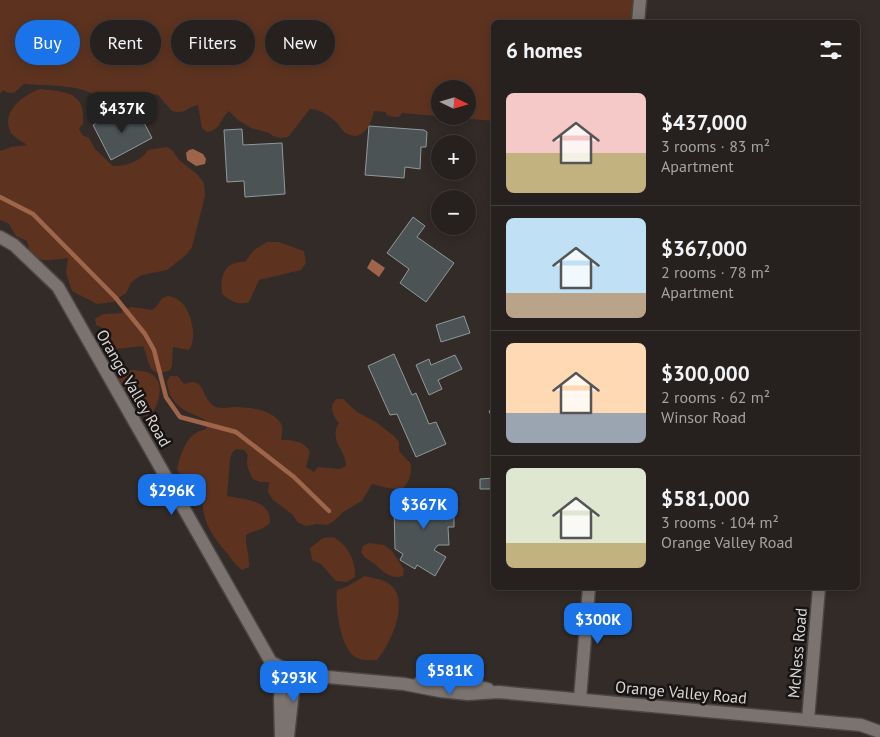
<!DOCTYPE html>
<html lang="en">
<head>
<meta charset="utf-8">
<style>
	body { margin:0; font-family:"PT Sans",sans-serif; background:#2e2827; color:#f1f3f6; height:100vh; display:flex; flex-direction:column; font-size:19px; white-space:nowrap }
	* { box-sizing:border-box; margin:0 }
	p { font-size:16px; color:#a4a3a4 }
	.icon { flex:none; width:28px; height:28px; fill:none; stroke:currentColor; stroke-width:2; stroke-linecap:round; stroke-linejoin:round }
	.map { position:relative; flex:1; overflow:hidden }
	.drawer { position:absolute; left:491px; top:20px; width:369px; height:570px; display:flex; flex-direction:column; background:#26201e; border-radius:8px; box-shadow:0 2px 12px #0003,0 0 0 1px #423e3c }
	.drawer>* { flex:none }
	.top-card { position:absolute; left:15px; top:20px; width:401px; height:45px; display:flex; gap:10px }
	.needle { width:32px; rotate:95deg }
	.controls { position:absolute; left:431px; top:80px; display:grid; gap:10px }
	.controls a { display:grid; place-items:center; width:45px; height:45px; border-radius:50%; background:#26201e; box-shadow:0 2px 12px #0003,0 0 0 1px #423e3c; font-size:25px }
	.price { position:absolute; translate:-50% -42px; padding:0 11px; border-radius:10px; background:#1a73e8; color:#fff; font-size:16px; line-height:32px; filter:drop-shadow(0 1px 2px #0008) }
	.price::after { content:''; position:absolute; left:50%; top:30px; width:15px; height:11px; margin-left:-8px; background:inherit; clip-path:polygon(0 0,100% 0,50% 100%) }
	.price.active { background:#222; color:#fff }
	ul { padding:0; list-style:none }
	li { display:flex; align-items:center; gap:15px; height:125px; padding:0 15px }
	li+li { border-top:1px solid #423e3c }
	li span { display:grid; place-items:center; flex:none; width:140px; height:100px; border-radius:8px; color:#555 }
	li>.icon { margin-inline-start:auto }
	span .icon { width:60px; height:60px; fill:#fffc; stroke-width:1 }
	li b { font-size:21px }
	h2 { display:flex; justify-content:space-between; align-items:center; height:60px; padding:0 15px; font-size:21px }
	.chip { padding:0 18px; border-radius:22px; background:#26201e; box-shadow:0 2px 12px #0003,0 0 0 1px #423e3c; font-size:18px; line-height:45px }
	.chip.active { background:#1a73e8; color:#fff }
	.map>svg:first-child { display:block }
</style>
</head>
<body>
<div class="map">
<svg width="880" height="737" viewBox="0 0 880 737">
	<rect width="100%" height="100%" fill="#322b28"/>
	<g fill="#5d3320" fill-rule="evenodd">
		<path d="M0,0H640L638,22H494V121L402,113L399,117H393L387,115L385,112L374,111C371,125 362,143 346,133C342,131 341,127 338,124C331,117 321,109 310,109L288,137L281,138L273,136L269,133L251,128L238,120L229,111C220,119 221,130 207,132L202,128L198,105C186,107 186,115 172,111L158,95L147,94C139,109 134,102 123,94C105,103 92,91 75,88C58,85 41,85 24,84C15,91 15,97 3,90L0,94ZM440,89H468V116H440Z"/>
		<path d="M40,89C54,91 78,90 82,108C83,113 83,119 83,124L79,128L82,135L89,138L95,149L113,166C127,166 140,162 148,150L167,147L173,151L179,160L197,174L204,183L205,196L192,247L187,254L167,270L142,275L135,279L131,283L126,293L113,302L97,304L72,291L66,273L68,258C49,260 32,266 27,241L16,236L8,223L0,220V151L11,147L27,145C22,141 15,138 11,133C0,112 23,95 40,89Z"/>
		<path d="M267,242H279L304,251L306,263L301,270L259,280L249,302C238,306 231,301 222,294C220,276 224,261 245,262L254,250Z"/>
		<path d="M168,296C172,297 177,298 180,301C191,310 198,338 189,350L173,347L172,365L170,370C147,380 150,360 143,346L117,349L110,345L105,329L96,325L95,319L103,314L122,313V310L132,307L152,310L157,306L162,298Z"/>
		<path d="M135,370C139,371 147,371 151,374C167,383 158,407 149,418L145,416L137,403L131,400L118,381L119,374L123,371Z"/>
		<path d="M170,376H178L184,384C206,376 201,398 214,406C220,409 226,408 233,407C247,407 271,409 280,422C284,427 282,434 281,440C293,440 304,441 310,452L306,467L314,472L318,467L340,469L346,466C346,450 328,441 339,423C332,415 329,407 336,399H343L357,412L376,422L394,436L399,442V451L411,464C411,474 410,481 403,488C389,490 385,487 372,484L362,501L343,512L334,521L327,525L317,524L306,526L297,522L293,515L273,500L268,492L269,482H260L253,479C249,471 245,464 248,455L244,450L236,449L232,453L230,459L227,496C245,500 271,499 270,523C263,530 255,530 246,535C245,546 250,556 249,567L242,570C235,565 232,559 226,552C208,531 199,515 204,487C191,483 183,481 177,469C180,457 185,439 196,433C200,430 203,431 207,428L204,419C184,411 169,405 167,381Z"/>
		<path d="M333,537C348,545 356,561 355,577L347,582L336,581L321,564L312,560L310,548L323,538Z"/>
		<path d="M369,543L384,545L392,551L404,569L403,576C388,580 383,570 372,562C367,559 364,557 361,552L363,546Z"/>
		<path d="M365,576C372,578 382,579 388,583C412,598 391,644 377,660C370,660 360,661 354,656C340,646 335,606 337,590L346,587Z"/>
	</g>
	<g fill="#9f654a">
		<path d="M193,149L203,154L206,159L205,164L196,166L187,160L186,153L189,150Z"/>
		<path d="M372,259L385,268L379,277L367,268Z"/>
	</g>
	<g fill="none" stroke-linecap="round" stroke-linejoin="round">
		<path stroke="#9f654a" stroke-width="4.5" d="M0,197L33,214L115,297L145,334L154,350L166,397L180,417L236,432L294,477L329,511"/>
	</g>
	<g fill="#4b5355" stroke="#90999c">
		<path d="M118,111L123,121L139,113L152,138L111,160L93,125Z"/>
		<path d="M369,126L424,130L427,132L426,147H421L420,169L405,167L404,178L365,175Z"/>
		<path d="M242,129L243,145L282,143L285,194L245,197L244,181L227,182L224,130Z"/>
		<path d="M413,217L425,226L417,237L454,263L426,302L400,283L409,269L387,253Z"/>
		<path d="M464,316L470,333L441,342L436,325Z"/>
		<path d="M394,354L412,395L416,393L429,424L436,422L446,444L416,457L397,414L390,415L368,366Z"/>
		<path d="M455,355L462,369L438,380L442,389L429,395L416,365L429,359L431,365Z"/>
		<path d="M494,409V419L493,420L489,411Z"/>
		<path d="M494,478V489H480V479Z"/>
		<path d="M419,490H448L449,509H454V527H448L449,545H438L434,550L446,557L435,576L417,565L415,569L400,560L403,554L395,549L394,507H399V502H408V508H419Z"/>
	</g>
	<g fill="none" stroke-linecap="round" stroke-linejoin="round">
		<g stroke="#4b4644" stroke-width="15">
			<g id="street">
				<path d="M638,22L640,0"/>
				<path d="M580,699L589,588"/>
				<path d="M808,720L819,588"/>
			</g>
		</g>
		<g stroke="#4b4644" stroke-width="15">
			<g id="secondary">
				<path d="M0,237L14,245L58,287L271,662L295,674L404,684L440,691L468,694L498,692L861,725L880,732"/>
				<path d="M419,683C443,681 465,683 488,689"/>
				<path d="M288,736L295,674"/>
				<path d="M281,737L280,698L283,668"/>
			</g>
		</g>
		<use href="#street" stroke="#7b7370" stroke-width="12"/>
		<use href="#secondary" stroke="#7b7370" stroke-width="12"/>
	</g>
	<g text-anchor="middle" dominant-baseline="central" stroke-width="5" stroke-linejoin="round" paint-order="stroke">
		<g font-size="16" fill="#dad6d4" stroke="#171413">
			<text transform="translate(134 388) rotate(60)">Orange Valley Road</text>
			<text transform="translate(797 653) rotate(-85)">McNess Road</text>
			<text transform="translate(681 692) rotate(5)">Orange Valley Road</text>
		</g>
	</g>
</svg>
<div class="controls">
<a><svg class="needle" viewBox="-14 -14 28 28"><path d="M0-13l5 13h-10z" fill="#e53935"/><path d="M0 13l5-13h-10z" fill="#a4a3a4"/></svg></a>
<a>+</a>
<a>−</a>
</div>
<b class="price active" style="left:122px;top:134px">$437K</b>
<b class="price" style="left:172px;top:516px">$296K</b>
<b class="price" style="left:424px;top:530px">$367K</b>
<b class="price" style="left:598px;top:645px">$300K</b>
<b class="price" style="left:450px;top:696px">$581K</b>
<b class="price" style="left:294px;top:703px">$293K</b>
<div class="top-card">
<a class="chip active">Buy</a>
<a class="chip">Rent</a>
<a class="chip">Filters</a>
<a class="chip">New</a>
</div>
<section class="drawer">
<h2>6 homes<svg class="icon" aria-label="filters" viewBox="0 0 24 24"><path d="M4 7h16M4 17h16"/><circle cx="9" cy="7" r="2"/><circle cx="15" cy="17" r="2"/></svg></h2>
<ul>
<li><span style="background:linear-gradient(#f6c9c9 60%,#c2b280 0)"><svg class="icon" aria-label="home" viewBox="0 0 24 24"><path d="M3 11l9-7 9 7M6 9v11h12V9"/></svg></span><div><b>$437,000</b><p>3 rooms · 83 m²</p><p>Apartment</p></div></li>
<li><span style="background:linear-gradient(#bfe0f5 75%,#b9a48a 0)"><svg class="icon" aria-label="home" viewBox="0 0 24 24"><path d="M3 11l9-7 9 7M6 9v11h12V9"/></svg></span><div><b>$367,000</b><p>2 rooms · 78 m²</p><p>Apartment</p></div></li>
<li><span style="background:linear-gradient(#ffd9b3 70%,#9aa5b1 0)"><svg class="icon" aria-label="home" viewBox="0 0 24 24"><path d="M3 11l9-7 9 7M6 9v11h12V9"/></svg></span><div><b>$300,000</b><p>2 rooms · 62 m²</p><p>Winsor Road</p></div></li>
<li><span style="background:linear-gradient(#dfe7d0 75%,#c2b280 0)"><svg class="icon" aria-label="home" viewBox="0 0 24 24"><path d="M3 11l9-7 9 7M6 9v11h12V9"/></svg></span><div><b>$581,000</b><p>3 rooms · 104 m²</p><p>Orange Valley Road</p></div></li>
</ul>
</section>
</div>
</body>
</html>
